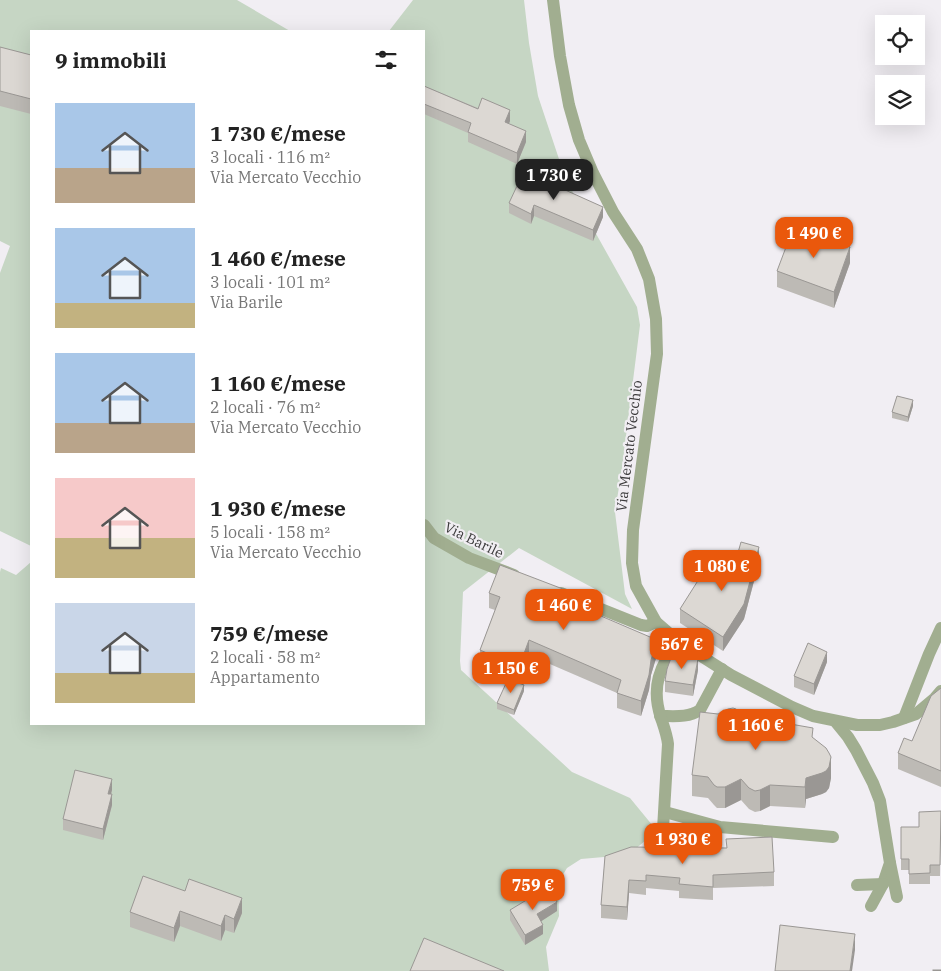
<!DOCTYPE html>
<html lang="it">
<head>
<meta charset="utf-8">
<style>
	body { margin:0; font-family:"IBM Plex Serif",serif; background:#f2f2f2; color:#222; height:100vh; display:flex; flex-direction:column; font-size:19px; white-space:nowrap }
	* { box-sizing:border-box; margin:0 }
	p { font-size:16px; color:#767676 }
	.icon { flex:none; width:28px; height:28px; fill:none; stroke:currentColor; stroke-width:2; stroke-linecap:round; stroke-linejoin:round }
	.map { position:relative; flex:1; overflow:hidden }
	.side { position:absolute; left:30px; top:30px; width:395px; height:695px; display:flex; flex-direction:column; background:#fff; border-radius:0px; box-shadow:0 5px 20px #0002 }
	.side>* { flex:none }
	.fabs { position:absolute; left:875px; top:15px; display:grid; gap:10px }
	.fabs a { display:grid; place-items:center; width:50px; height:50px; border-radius:0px; background:#fff; box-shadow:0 5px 20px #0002; font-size:25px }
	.price { position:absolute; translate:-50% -42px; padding:0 11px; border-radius:10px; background:#ea580c; color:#fff; font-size:16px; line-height:32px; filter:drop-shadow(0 1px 2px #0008) }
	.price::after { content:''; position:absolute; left:50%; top:30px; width:15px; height:11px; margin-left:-8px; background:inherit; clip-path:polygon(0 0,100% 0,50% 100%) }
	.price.current { background:#222; color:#fff }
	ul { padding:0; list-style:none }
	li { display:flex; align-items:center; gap:15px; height:125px; padding:0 25px }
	li span { display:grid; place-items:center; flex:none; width:140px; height:100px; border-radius:0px; color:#555 }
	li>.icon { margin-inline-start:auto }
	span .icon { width:60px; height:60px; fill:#fffc; stroke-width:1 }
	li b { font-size:21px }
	h2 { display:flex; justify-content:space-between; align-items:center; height:60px; padding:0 25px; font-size:21px }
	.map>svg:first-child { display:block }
</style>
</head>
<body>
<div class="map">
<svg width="941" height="971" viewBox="0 0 941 971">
	<rect width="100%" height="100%" fill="#f1eef3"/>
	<g fill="#c6d6c4">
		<path d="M0,0H237L290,31H31V546L0,531V273L10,246L0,241Z"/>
		<path d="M413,0H524L529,43L538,96L566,180L637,307L640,325L622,468L615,512L625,594L632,609L519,548L463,592L460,661L461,670L572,772L630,798L653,826L646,840L619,863L604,857L581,859L567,868L558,883L559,916L546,947L549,971H0V572L1,568L16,575L31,562V724H424V31H389Z"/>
	</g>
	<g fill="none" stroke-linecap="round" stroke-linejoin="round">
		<g stroke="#a1ae90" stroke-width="12">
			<path d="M553,0L560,56L569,105L579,140L593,173L613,212L637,249L649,279L656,319L657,354L633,530L632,563L636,586L656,622L679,642L731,675L792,707L813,716L857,725H880L893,722L916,714L935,698L941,691"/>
			<path d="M424,525L434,538L469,558L514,575"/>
			<path d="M561,593L641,625L647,626L656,622"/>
			<path d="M660,716C674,716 688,718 700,710L722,669"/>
			<path d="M904,718L929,654L941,628"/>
			<path d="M835,721L848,737L856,750L873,783L880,801L890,863L883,884L871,906"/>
			<path d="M665,812L720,827L833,837"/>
			<path d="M663,829L668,744C667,735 664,727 661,718C651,688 659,665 679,642"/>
			<path d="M890,863L897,897"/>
			<path d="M857,885L883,884"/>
		</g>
	</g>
	<g fill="#bdbab5">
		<path d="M0,47L31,55V114L0,106Z"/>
		<path d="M424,86L510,121L509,124L526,142L517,164L468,142V133L424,114Z"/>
		<path d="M554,186L603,217L593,241L534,216L531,224L509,213V203Z"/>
		<path d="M850,263L834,308L777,287V271Z"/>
		<path d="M913,406L908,422L892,418V412Z"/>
		<path d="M759,562L744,619L723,651L680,623V609L732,574Z"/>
		<path d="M489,593L576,605L657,655L651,675L649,690L641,716L617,708V693L529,655L519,681L480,664V650L495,610L489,608Z"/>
		<path d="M827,662L814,695L794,687V676Z"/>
		<path d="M698,670L693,696L665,692V681Z"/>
		<path d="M941,688V787L898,769V753L912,741Z"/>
		<path d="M524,691L514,715L497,709V703Z"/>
		<path d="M718,714H742L754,718L779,722L813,738L831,778L829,788L826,792L822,794L806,799L805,808L770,806L760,811L755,812L749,809L741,800L725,808H717L714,805L708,798L692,796V775Z"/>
		<path d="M112,790L111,794L112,805L103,840L63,830V819Z"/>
		<path d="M941,811L940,876H930V884H909V870H901V827H919Z"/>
		<path d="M605,856L774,872V886L713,888V900L679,898V891L646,888V895L629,893L627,920L601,918V905Z"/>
		<path d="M143,876L242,913L234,933L225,930L221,941L180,926L174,942L130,927V912Z"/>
		<path d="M510,910L557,911L541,921L543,934L525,945L510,920Z"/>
	</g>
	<g fill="#9a9794">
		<path d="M510,110V121L505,133V122Z"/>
		<path d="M526,131V142L517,164V153Z"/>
		<path d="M534,205V216L531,224V214Z"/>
		<path d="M603,207V217L593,241V230Z"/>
		<path d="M850,247V263L834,308V292Z"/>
		<path d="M913,400V406L908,422V417Z"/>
		<path d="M759,547V562L744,619L723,651V637Z"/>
		<path d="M576,594V609L573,604Z"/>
		<path d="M529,640V655L519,681V667Z"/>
		<path d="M657,640V655L651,675L649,690L641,716V701L651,660Z"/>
		<path d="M827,652V662L814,695V684Z"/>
		<path d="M698,659V670L693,696V685Z"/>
		<path d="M524,685V691L514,715V710Z"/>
		<path d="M831,757V778L829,788L826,792L822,794L806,799L805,808V787L806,778Z"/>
		<path d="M112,779V790L108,805V794Z"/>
		<path d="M741,779V800L725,808V787Z"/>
		<path d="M770,785V806L760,811V790Z"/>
		<path d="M112,794V805L103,840V829Z"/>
		<path d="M629,880V893L627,920V907Z"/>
		<path d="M242,898V913L234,933V919Z"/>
		<path d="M557,902V911L537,924V914Z"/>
		<path d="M180,911V926L174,942V928Z"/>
		<path d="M225,915V930L221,941V926Z"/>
		<path d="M543,925V934L525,945V935Z"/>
		<path d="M855,934V950L852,971H850Z"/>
	</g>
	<g fill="#dcd8d3" stroke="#9a9794">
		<path d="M0,47L31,55V99L0,91Z"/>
		<path d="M424,86L478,109L482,98L510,110L505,122L526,131L517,153L468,132L471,123L424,104Z"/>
		<path d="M524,171L554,184V185L603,207L593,230L534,205L531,214L509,203Z"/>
		<path d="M794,226L850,247L834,292L777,271Z"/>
		<path d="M897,396L913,400L908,417L892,412Z"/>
		<path d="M741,542L759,547L744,604L723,637L680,609L711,560L732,574Z"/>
		<path d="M500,565L576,594L573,604L657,640L651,660L649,675L641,701L617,693L621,680L529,640L519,667L480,650L500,597L489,593Z"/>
		<path d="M808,643L827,652L814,684L794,676Z"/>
		<path d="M672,655L698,659L693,685L665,681L667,669Z"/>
		<path d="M508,679L524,685L514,710L497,703Z"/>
		<path d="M941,688V771L898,753L904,738L912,741L931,696Z"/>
		<path d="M733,708L736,709L742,714L754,718L763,713L768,712L774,715L779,722L813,728L812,737L826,748L829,753L831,757L829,767L826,771L822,773L806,778L805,787L770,785L760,790L755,791L749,788L741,779L725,787H717L714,785L708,777L692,775L700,712L718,714L728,709Z"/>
		<path d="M75,770L112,779L108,794H112L103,829L63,819Z"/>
		<path d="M941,811L940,865H930V873L909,874V859H901V827H919V812Z"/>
		<path d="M772,837L774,872L713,875V887L679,884L680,878L646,875V881L629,880L627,907L601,905L605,856L631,847L727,848L726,839Z"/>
		<path d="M143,876L185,891L189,879L242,898L234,919L225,915L221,926L180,911L174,928L130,912Z"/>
		<path d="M548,887L557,902L537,914L543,925L525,935L510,910Z"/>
		<path d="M780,925L855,934L850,971H775Z"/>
		<path d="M424,938L504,971H410Z"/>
		<rect x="933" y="970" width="8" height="1"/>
	</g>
	<g text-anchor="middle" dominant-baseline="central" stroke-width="4.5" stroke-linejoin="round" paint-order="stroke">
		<g font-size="14" fill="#3c3b3c" stroke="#f1eef3">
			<text transform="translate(629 446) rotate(-83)">Via Mercato Vecchio</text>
			<text transform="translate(474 540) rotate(26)">Via Barile</text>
		</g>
	</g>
</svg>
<div class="fabs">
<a><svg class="icon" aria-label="locate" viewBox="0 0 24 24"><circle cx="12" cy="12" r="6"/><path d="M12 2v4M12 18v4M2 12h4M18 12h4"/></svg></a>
<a><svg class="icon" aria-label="layers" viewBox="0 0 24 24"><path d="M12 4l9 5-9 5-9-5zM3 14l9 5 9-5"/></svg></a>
</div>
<b class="price current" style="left:554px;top:201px">1 730 €</b>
<b class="price" style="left:814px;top:259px">1 490 €</b>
<b class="price" style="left:722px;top:592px">1 080 €</b>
<b class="price" style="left:564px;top:631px">1 460 €</b>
<b class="price" style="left:682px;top:670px">567 €</b>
<b class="price" style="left:511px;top:694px">1 150 €</b>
<b class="price" style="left:756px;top:751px">1 160 €</b>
<b class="price" style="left:683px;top:865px">1 930 €</b>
<b class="price" style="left:533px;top:911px">759 €</b>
<section class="side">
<h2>9 immobili<svg class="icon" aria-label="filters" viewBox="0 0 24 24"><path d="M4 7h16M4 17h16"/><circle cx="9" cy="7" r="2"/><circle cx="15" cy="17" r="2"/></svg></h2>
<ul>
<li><span style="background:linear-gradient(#a9c7e8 65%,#b9a48a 0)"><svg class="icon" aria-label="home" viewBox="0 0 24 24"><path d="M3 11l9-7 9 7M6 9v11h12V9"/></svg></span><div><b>1 730 €/mese</b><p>3 locali · 116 m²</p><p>Via Mercato Vecchio</p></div></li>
<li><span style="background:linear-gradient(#a9c7e8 75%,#c2b280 0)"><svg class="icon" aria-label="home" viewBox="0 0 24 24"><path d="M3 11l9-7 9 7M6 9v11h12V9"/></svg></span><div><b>1 460 €/mese</b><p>3 locali · 101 m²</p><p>Via Barile</p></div></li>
<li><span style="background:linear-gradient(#a9c7e8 70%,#b9a48a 0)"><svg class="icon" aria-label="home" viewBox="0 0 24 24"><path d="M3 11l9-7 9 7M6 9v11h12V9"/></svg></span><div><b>1 160 €/mese</b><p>2 locali · 76 m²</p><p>Via Mercato Vecchio</p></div></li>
<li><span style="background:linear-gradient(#f6c9c9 60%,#c2b280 0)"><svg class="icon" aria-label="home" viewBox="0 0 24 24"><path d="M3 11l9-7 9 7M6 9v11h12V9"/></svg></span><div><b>1 930 €/mese</b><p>5 locali · 158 m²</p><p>Via Mercato Vecchio</p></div></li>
<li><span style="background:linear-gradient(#c9d6e8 70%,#c2b280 0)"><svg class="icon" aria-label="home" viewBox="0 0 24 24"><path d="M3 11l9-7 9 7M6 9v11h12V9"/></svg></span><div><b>759 €/mese</b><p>2 locali · 58 m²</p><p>Appartamento</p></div></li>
</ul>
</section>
</div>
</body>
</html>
